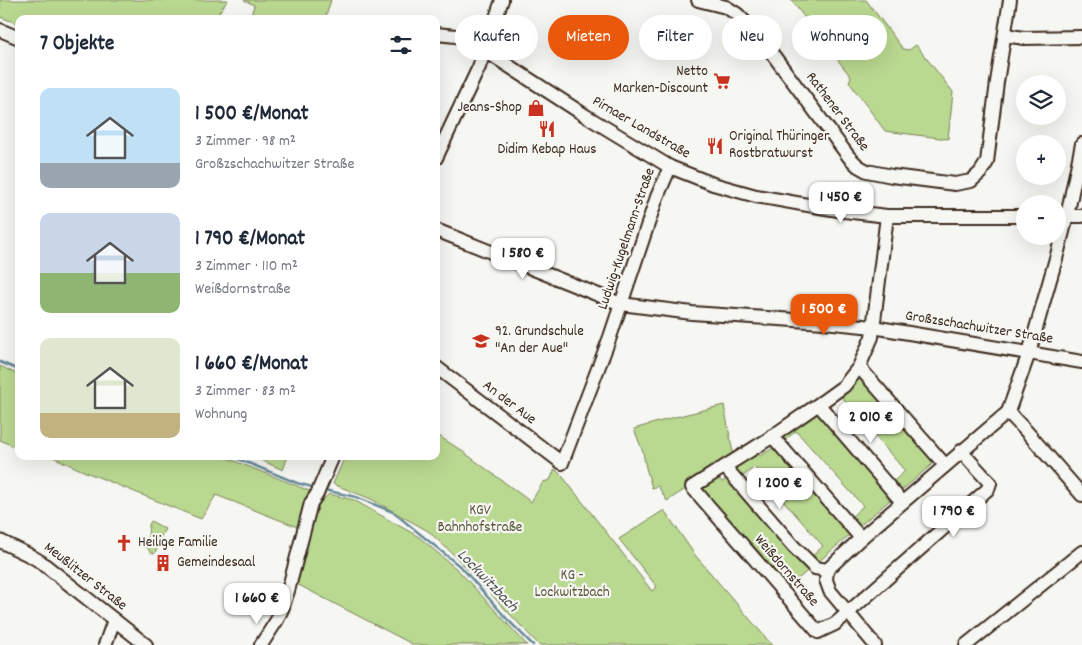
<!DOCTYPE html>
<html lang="de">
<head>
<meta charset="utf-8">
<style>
	body { margin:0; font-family:Dekko,sans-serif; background:#f6f6f7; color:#1f2937; height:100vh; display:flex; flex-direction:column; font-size:19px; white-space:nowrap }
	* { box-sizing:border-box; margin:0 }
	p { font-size:16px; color:#747a83 }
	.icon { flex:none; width:28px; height:28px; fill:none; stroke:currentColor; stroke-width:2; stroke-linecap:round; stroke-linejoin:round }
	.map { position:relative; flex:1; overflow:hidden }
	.panel { position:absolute; left:15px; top:15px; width:425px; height:445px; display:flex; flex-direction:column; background:#fff; border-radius:10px; box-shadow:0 5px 20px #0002 }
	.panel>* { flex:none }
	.hud { position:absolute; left:455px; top:15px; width:475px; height:45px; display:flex; gap:10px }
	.controls { position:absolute; left:1016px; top:75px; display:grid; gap:10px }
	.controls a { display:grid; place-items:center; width:50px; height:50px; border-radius:50%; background:#fff; box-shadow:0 5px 20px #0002; font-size:25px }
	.price { position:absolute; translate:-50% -42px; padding:0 11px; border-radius:10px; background:#fff; color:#222; font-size:16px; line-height:32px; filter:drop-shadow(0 1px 2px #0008) }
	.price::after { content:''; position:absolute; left:50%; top:30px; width:15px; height:11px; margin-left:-8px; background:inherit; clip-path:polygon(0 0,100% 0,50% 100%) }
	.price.on { background:#ea580c; color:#fff }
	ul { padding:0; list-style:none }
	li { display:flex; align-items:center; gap:15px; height:125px; padding:0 25px }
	li span { display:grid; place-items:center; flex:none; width:140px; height:100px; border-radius:10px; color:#555 }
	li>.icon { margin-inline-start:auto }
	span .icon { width:60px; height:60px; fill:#fffc; stroke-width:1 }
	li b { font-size:21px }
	h2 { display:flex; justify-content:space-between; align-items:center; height:60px; padding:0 25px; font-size:21px }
	.tag { padding:0 18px; border-radius:22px; background:#fff; box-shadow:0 5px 20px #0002; font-size:18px; line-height:45px }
	.tag.on { background:#ea580c; color:#fff }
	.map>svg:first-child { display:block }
</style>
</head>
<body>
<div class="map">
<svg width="1082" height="645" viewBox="0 0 1082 645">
	<rect width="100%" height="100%" fill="#f6f6f2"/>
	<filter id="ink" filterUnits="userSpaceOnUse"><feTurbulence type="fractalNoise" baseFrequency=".02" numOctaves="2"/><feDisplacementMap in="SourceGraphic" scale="10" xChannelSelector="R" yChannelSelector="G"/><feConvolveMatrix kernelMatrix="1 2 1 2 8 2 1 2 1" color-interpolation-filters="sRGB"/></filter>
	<g filter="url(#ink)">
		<g fill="#b9d890" stroke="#7a8157">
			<path d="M0,0H228L214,19H19V24L0,17Z"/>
			<path d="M244,0H331L326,16L329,19H250L254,5Z"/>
			<path d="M791,0H866L903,49L909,50L916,45L953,92L948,139L885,131L849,82L851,77Z"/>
			<path d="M0,366L19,375V443L15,447L0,440Z"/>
			<path d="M863,371L938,459L900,492L892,483L905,471L839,394Z"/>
			<path d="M724,405L734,458L667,501L658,486L652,488L646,468L643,452L634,429L675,417Z"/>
			<path d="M819,406L896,495L857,528L849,519L863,506L796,431L783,442L781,439L782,432Z"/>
			<path d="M436,434L462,451L531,502L543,482L550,480L555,469L563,477L652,591L657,587L619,539L664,510L695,555L772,645H539L454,555L428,531L371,499L333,484L345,456H436Z"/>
			<path d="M778,445L853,532L816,564L810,558L823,546L754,467L741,478L736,471V464L754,450L760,456Z"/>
			<path d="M51,456H222L310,491L300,528L216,495L201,519L81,470Z"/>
			<path d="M252,456H288L283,470Z"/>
			<path d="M716,475L722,482L732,475L811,568L786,589L763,562L762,555L752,544L748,546L704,495C701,484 709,480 716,475Z"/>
			<path d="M329,494L354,500L419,537L459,571L527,645H414L291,581L319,504Z"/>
			<path d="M151,521L165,529L155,547L157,549L154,554L150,552L147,547H142C153,535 145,530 151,521Z"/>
		</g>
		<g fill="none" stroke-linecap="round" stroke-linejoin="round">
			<g stroke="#688b97" stroke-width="2.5">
				<path d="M0,362L19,370"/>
				<path d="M231,456L297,483L316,488"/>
				<path d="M324,490L356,497L393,512L462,568L508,620L533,645"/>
			</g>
			<g stroke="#3b2a1e" stroke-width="16">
				<g id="minor">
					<path d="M698,0L726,7L737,14L745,22L762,40L849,157L858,166L867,171L892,176L955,184L971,181L980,173L987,162L997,82L1010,0"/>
					<path d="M0,30L19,38"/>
					<path d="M436,34L456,36L465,40L484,50L586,116L670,167L713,184L756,196L802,204L844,211L887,216H1025"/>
					<path d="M1005,35L1024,38L1082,37"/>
					<path d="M436,158L479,67L502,0"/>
					<path d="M887,216L872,337L859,367L844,386L826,399L767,440L692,487L818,632L835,624L988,489L990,483L961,451"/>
					<path d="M1058,216H1082"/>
					<path d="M436,230L621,304L692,313L824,322L873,327L1082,362"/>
					<path d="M436,367L562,463L610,337L657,197L670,167"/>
					<path d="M859,367L945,465"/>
					<path d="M819,405L902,502"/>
					<path d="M1008,412L1027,432L1082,495"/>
					<path d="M772,436L861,538"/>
					<path d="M725,467L793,546L815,568L827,570"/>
					<path d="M0,541L31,556L41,562L146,645"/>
					<path d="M105,645L114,620"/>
					<path d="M261,645L277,620L282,609L288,591L311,503L317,494L333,456"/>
					<path d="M875,645L830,591L826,580L827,570L861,538L1008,412L1029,353L1057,255L1067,216L1082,144"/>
					<path d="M966,645L1082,552"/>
				</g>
			</g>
			<use href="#minor" stroke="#f6f6f2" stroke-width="12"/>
		</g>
	</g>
	<defs>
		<g id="supermarket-bare" transform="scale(1.35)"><path d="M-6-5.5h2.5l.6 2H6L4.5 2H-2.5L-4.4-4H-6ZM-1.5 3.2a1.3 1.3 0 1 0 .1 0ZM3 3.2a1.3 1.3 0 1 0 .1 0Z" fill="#c8321e" stroke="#f6f6f2" stroke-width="2.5" paint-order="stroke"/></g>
		<g id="shop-bare" transform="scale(1.35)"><path d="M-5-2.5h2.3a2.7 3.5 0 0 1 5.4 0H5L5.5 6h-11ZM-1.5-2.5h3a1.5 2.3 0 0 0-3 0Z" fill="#c8321e" stroke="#f6f6f2" stroke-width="2.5" paint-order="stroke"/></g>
		<g id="restaurant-bare" transform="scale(1.35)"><path d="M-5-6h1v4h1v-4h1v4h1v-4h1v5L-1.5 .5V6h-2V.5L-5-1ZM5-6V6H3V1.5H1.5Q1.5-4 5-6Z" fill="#c8321e" stroke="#f6f6f2" stroke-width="2.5" paint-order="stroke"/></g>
		<g id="school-bare" transform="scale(1.35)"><path d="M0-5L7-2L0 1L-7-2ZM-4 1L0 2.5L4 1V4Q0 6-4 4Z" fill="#c8321e" stroke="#f6f6f2" stroke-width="2.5" paint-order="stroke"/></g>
		<g id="church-bare" transform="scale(1.35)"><path d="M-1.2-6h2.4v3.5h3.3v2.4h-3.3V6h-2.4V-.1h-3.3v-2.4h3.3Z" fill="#c8321e" stroke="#f6f6f2" stroke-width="2.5" paint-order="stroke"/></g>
		<g id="building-bare" transform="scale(1.35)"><path d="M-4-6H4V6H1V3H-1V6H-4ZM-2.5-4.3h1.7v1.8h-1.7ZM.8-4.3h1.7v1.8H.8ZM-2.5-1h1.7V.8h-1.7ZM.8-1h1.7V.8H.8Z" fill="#c8321e" stroke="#f6f6f2" stroke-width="2.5" paint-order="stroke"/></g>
	</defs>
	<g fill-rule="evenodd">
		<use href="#supermarket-bare" x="722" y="81"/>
		<use href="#shop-bare" x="536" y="108"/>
		<use href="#restaurant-bare" x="547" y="129"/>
		<use href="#restaurant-bare" x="715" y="146"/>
		<use href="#school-bare" x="481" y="341"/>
		<use href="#church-bare" x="124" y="543"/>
		<use href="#building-bare" x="163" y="563"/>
	</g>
	<g text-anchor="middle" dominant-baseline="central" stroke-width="4.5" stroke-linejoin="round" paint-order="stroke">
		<g font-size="15" fill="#3b2a1e" stroke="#f6f6f2" text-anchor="start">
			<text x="708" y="72" text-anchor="end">Netto<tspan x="708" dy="17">Marken-Discount</tspan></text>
			<text x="522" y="108" text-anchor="end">Jeans-Shop</text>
			<text x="729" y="137">Original Thüringer<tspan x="729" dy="17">Rostbratwurst</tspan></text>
			<text x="547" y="150" text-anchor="middle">Didim Kebap Haus</text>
			<text x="495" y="332">92. Grundschule<tspan x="495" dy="17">"An der Aue"</tspan></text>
			<text x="138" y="543">Heilige Familie</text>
			<text x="177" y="563">Gemeindesaal</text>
		</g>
		<g font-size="15" fill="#3b2a1e" stroke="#f6f6f2">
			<text transform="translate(837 112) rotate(53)">Rathener Straße</text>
			<text transform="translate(641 128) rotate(30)">Pirnaer Landstraße</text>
			<text transform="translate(627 239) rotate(-71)">Ludwig-Kugelmann-Straße</text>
			<text transform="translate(979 328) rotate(9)">Großzschachwitzer Straße</text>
			<text transform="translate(509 403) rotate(37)">An der Aue</text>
			<text transform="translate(786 571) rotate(49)">Weißdornstraße</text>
			<text transform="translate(85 577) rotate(38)">Meußlitzer Straße</text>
		</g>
		<g font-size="15" fill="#5a563a" stroke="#f6f6f2">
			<text x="480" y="511">KGV<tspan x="480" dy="17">Bahnhofstraße</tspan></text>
			<text x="572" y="576">KG -<tspan x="572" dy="17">Lockwitzbach</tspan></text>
		</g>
		<g font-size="16" font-style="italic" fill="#4e5250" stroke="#f6f6f2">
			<text transform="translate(487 581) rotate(46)">Lockwitzbach</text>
		</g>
	</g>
</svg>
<div class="controls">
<a><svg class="icon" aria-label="layers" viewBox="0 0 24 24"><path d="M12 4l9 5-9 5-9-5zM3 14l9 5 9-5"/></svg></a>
<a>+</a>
<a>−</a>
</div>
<b class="price" style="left:841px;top:224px">1 450 €</b>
<b class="price" style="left:523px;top:280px">1 580 €</b>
<b class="price on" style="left:824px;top:336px">1 500 €</b>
<b class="price" style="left:871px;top:444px">2 010 €</b>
<b class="price" style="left:780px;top:510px">1 200 €</b>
<b class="price" style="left:954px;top:538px">1 790 €</b>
<b class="price" style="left:257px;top:625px">1 660 €</b>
<div class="hud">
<a class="tag">Kaufen</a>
<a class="tag on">Mieten</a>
<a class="tag">Filter</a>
<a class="tag">Neu</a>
<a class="tag">Wohnung</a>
</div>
<section class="panel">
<h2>7 Objekte<svg class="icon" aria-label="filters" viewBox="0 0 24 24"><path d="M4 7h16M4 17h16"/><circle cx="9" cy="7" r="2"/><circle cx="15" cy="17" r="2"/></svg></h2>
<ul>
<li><span style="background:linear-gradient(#bfe0f5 75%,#9aa5b1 0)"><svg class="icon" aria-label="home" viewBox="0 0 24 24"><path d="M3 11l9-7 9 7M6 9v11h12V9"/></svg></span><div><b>1 500 €/Monat</b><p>3 Zimmer · 98 m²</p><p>Großzschachwitzer Straße</p></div></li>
<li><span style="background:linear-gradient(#c9d6e8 60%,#8fb573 0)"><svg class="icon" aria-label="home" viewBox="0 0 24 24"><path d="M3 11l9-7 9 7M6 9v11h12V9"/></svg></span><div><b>1 790 €/Monat</b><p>3 Zimmer · 110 m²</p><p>Weißdornstraße</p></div></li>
<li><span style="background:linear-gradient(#dfe7d0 75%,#c2b280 0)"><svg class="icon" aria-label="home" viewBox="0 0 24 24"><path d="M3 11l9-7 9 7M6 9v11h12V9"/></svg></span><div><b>1 660 €/Monat</b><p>3 Zimmer · 83 m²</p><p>Wohnung</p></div></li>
</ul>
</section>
</div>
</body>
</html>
